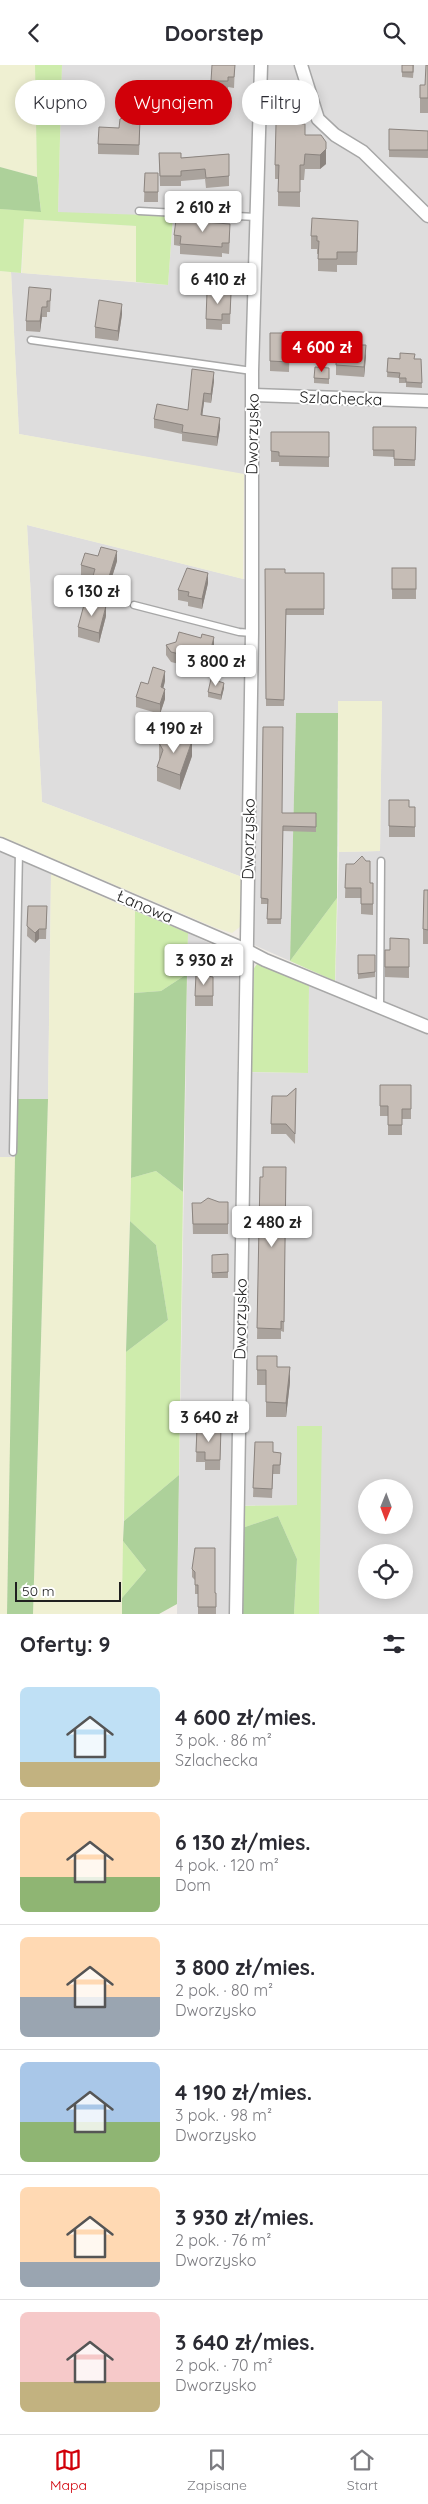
<!DOCTYPE html>
<html lang="pl">
<head>
<meta charset="utf-8">
<style>
	body { margin:0; font-family:Quicksand,sans-serif; background:#f2f2f3; color:#2b2b33; height:100vh; display:flex; flex-direction:column; font-size:19px; white-space:nowrap }
	* { box-sizing:border-box; margin:0 }
	p { font-size:16px; color:#7c7c81 }
	.icon { flex:none; width:28px; height:28px; fill:none; stroke:currentColor; stroke-width:2; stroke-linecap:round; stroke-linejoin:round }
	.map { position:relative; height:1549px; overflow:hidden }
	.side { display:flex; flex-direction:column; background:#fff; flex:1 }
	.side>* { flex:none }
	.guide { position:absolute; left:15px; top:15px; width:399px; height:45px; display:flex; gap:10px }
	.needle { width:32px; rotate:181deg }
	.tools { position:absolute; left:358px; top:1414px; display:grid; gap:10px }
	.tools a { display:grid; place-items:center; width:55px; height:55px; border-radius:50%; background:#fff; box-shadow:0 2px 12px #0003; font-size:25px }
	.scale { position:absolute; left:15px; bottom:12px; width:106px; box-sizing:border-box; padding-left:5px; border:2px solid #202020; border-top:0; font-size:14px; line-height:18px; white-space:nowrap; color:#202020; -webkit-text-stroke:4px #fff; paint-order:stroke }
	.price { position:absolute; translate:-50% -42px; padding:0 11px; border-radius:5px; background:#fff; color:#222; font-size:16px; line-height:32px; filter:drop-shadow(0 1px 2px #0008) }
	.price::after { content:''; position:absolute; left:50%; top:30px; width:15px; height:11px; margin-left:-8px; background:inherit; clip-path:polygon(0 0,100% 0,50% 100%) }
	.price.selected { background:#d10009; color:#fff }
	ul { padding:0; list-style:none }
	li { display:flex; align-items:center; gap:15px; height:125px; padding:0 20px }
	li+li { border-top:1px solid #e1e1e2 }
	li span { display:grid; place-items:center; flex:none; width:140px; height:100px; border-radius:8px; color:#555 }
	li>.icon { margin-inline-start:auto }
	span .icon { width:60px; height:60px; fill:#fffc; stroke-width:1 }
	li b { font-size:21px }
	h2 { display:flex; justify-content:space-between; align-items:center; height:60px; padding:0 20px; font-size:21px }
	.pill { padding:0 18px; border-radius:22px; background:#fff; box-shadow:0 2px 12px #0003; font-size:18px; line-height:45px }
	.pill.selected { background:#d10009; color:#fff }
	header { display:flex; justify-content:space-between; align-items:center; height:65px; padding:0 20px; background:#fff; font-size:22px; font-weight:700 }
	.tab-bar { display:flex; justify-content:space-around; align-items:center; height:70px; border-top:1px solid #e1e1e2; background:#fff; font-size:14px; color:#7c7c81 }
	.tab-bar a { display:grid; justify-items:center; gap:2px }
	.tab-bar .selected { color:#d10009 }
	.map>svg:first-child { display:block }
</style>
</head>
<body>
<header><svg class="icon" aria-label="back" viewBox="0 0 24 24"><path d="M15 5l-7 7 7 7"/></svg>Doorstep<svg class="icon" aria-label="search" viewBox="0 0 24 24"><circle cx="10" cy="10" r="6"/><path d="M15 15l6 6"/></svg></header>
<div class="map">
<svg width="428" height="1549" viewBox="0 0 428 1549">
	<rect width="100%" height="100%" fill="#f1ede7"/>
	<g fill="#dedddd" fill-rule="evenodd">
		<path d="M62,0H428V1549H319L321,1361L297,1362V1440L231,1441V1549H177L188,868L239,892L237,1007L308,1008L309,920L335,929L339,787L380,786L382,636H338V648L296,649L290,896L254,880L258,412L19,369L11,207L168,220L173,152L58,148ZM366,1422H404V1460H366ZM366,1488H404V1525H366Z"/>
		<path d="M27,460L248,515L242,812L42,737Z"/>
		<path d="M0,787L51,809L48,1034H16V1092H0Z"/>
	</g>
	<g fill="#eff0d2">
		<path d="M0,0H35L37,112L0,102Z"/>
		<path d="M24,154L136,161V217L22,208Z"/>
		<path d="M0,206L11,207L19,369L244,409L243,514L27,460L42,737L242,812L241,861L232,868L216,863L0,771Z"/>
		<path d="M338,636H382L380,786L339,787Z"/>
		<path d="M51,809L135,846L133,1045L126,1287L122,1549H33L48,1034Z"/>
		<path d="M0,1092H16L7,1549H0Z"/>
	</g>
	<g fill="#ceecac">
		<path d="M35,0H62L58,147L173,151L168,220L136,217V161L24,154L21,208L0,206V144L41,146L37,112Z"/>
		<path d="M337,833L335,916L290,896Z"/>
		<path d="M135,846L188,868L187,909L161,926L134,928Z"/>
		<path d="M257,899L309,920L308,1008L249,1007L252,906Z"/>
		<path d="M156,1106L183,1127L179,1410L124,1456L126,1287L168,1255L156,1180L130,1156L131,1113Z"/>
		<path d="M297,1361H322L319,1549H294L297,1494L278,1451L242,1463L241,1441L297,1440Z"/>
		<path d="M123,1476L146,1505L122,1533Z"/>
	</g>
	<g fill="#add19a">
		<path d="M0,102L37,112L41,147L0,144Z"/>
		<path d="M296,648H338L337,833L290,896Z"/>
		<path d="M187,909L183,1127L156,1106L131,1113L134,928L161,926Z"/>
		<path d="M16,1034H48L33,1549H7Z"/>
		<path d="M130,1156L156,1180L168,1255L126,1287Z"/>
		<path d="M179,1410L177,1539L159,1549H122V1533L146,1505L123,1476L124,1456Z"/>
		<path d="M278,1451L297,1494L294,1549H240L242,1463Z"/>
	</g>
	<g fill="none" stroke-linecap="round" stroke-linejoin="round">
		<g stroke="#a7a7a7" stroke-width="9">
			<g id="lane">
				<path d="M139,146L257,152"/>
				<path d="M31,275L252,306"/>
				<path d="M134,540L239,567L252,568"/>
				<path d="M380,942L381,796"/>
				<path d="M13,1087L19,787"/>
			</g>
		</g>
		<g stroke="#a7a7a7" stroke-width="15">
			<g id="street">
				<path d="M301,0L318,54L335,70L363,87L428,151"/>
				<path d="M253,330L428,336"/>
				<path d="M0,779L246,885L265,895L428,962"/>
				<path d="M236,1549L252,568V306L261,0"/>
			</g>
		</g>
		<use href="#lane" stroke="#fff" stroke-width="6"/>
		<use href="#street" stroke="#fff" stroke-width="12"/>
	</g>
	<g fill="#aaa39d">
		<path d="M235,0L234,23L228,22V26H211V16Z"/>
		<path d="M402,0H414L413,13L402,12Z"/>
		<path d="M428,0V48H420V20H425Z"/>
		<path d="M181,20H202V43L180,42Z"/>
		<path d="M119,63L140,65L139,90L98,89V79Z"/>
		<path d="M389,64L428,66V93L389,92Z"/>
		<path d="M305,70L326,91V99L320,104H305L304,115H300V142L278,141V114H275V100Z"/>
		<path d="M159,88L181,93L229,89V121L206,123L205,114L181,116V121H160Z"/>
		<path d="M145,108H158V137H144Z"/>
		<path d="M230,169L229,189L222,188V192L180,189V181L174,180V170Z"/>
		<path d="M358,169L357,200H337V207L318,206V189H317V184H311V171Z"/>
		<path d="M51,224L50,247H47V252H42L40,267L26,266V256Z"/>
		<path d="M231,229L230,259H222V265L206,264V254Z"/>
		<path d="M122,249L118,276L95,273V262Z"/>
		<path d="M290,268L289,307L270,306V296Z"/>
		<path d="M366,291L364,312L336,310V300Z"/>
		<path d="M388,293L421,294L422,323L406,322V318H399V313L387,312Z"/>
		<path d="M329,303V319L314,318V313Z"/>
		<path d="M214,316L211,338L204,337L202,351L220,363L217,381L182,376V369L154,363V354L188,345Z"/>
		<path d="M373,362H416L415,401H394V392L373,391Z"/>
		<path d="M271,367H329V402L279,401V397H271Z"/>
		<path d="M98,491L117,496L108,525L93,521V513L81,510V500Z"/>
		<rect x="392" y="503" width="24" height="31"/>
		<path d="M265,504L285,508H324V550H286L284,641H266Z"/>
		<path d="M208,518L202,544L188,541V537L178,535V525Z"/>
		<path d="M106,551L99,578L78,572V562Z"/>
		<path d="M166,580L214,582L208,606L171,597L166,590Z"/>
		<path d="M165,616L163,623L165,634L160,649L136,642V632L148,619Z"/>
		<path d="M224,623L221,635L208,632V627Z"/>
		<path d="M263,662L282,748H316V767L283,766L281,859H267L268,839H261Z"/>
		<path d="M159,678L192,691L180,725L157,716V702L160,695L159,693Z"/>
		<path d="M389,735L409,742H415V772H389Z"/>
		<path d="M346,799L370,818H373V850L361,849V833H345Z"/>
		<path d="M428,825V879H423V864Z"/>
		<path d="M28,841H47L46,874H39L35,878L27,871Z"/>
		<path d="M409,874V913L385,912V885H390Z"/>
		<path d="M358,890H375V912L358,914Z"/>
		<path d="M213,912V941H195V931Z"/>
		<path d="M380,1020H411V1054H402V1070H388V1051H380Z"/>
		<path d="M296,1023L295,1079L286,1069H271V1059L287,1031Z"/>
		<path d="M286,1102L284,1267L281,1266V1274H257L260,1112H263Z"/>
		<path d="M192,1138L228,1159V1169H193Z"/>
		<path d="M228,1189V1213H212V1190Z"/>
		<path d="M257,1291L290,1317L286,1352H266V1320H257Z"/>
		<path d="M197,1363H221L220,1405H205V1397H196Z"/>
		<path d="M255,1377L273,1387L281,1388L280,1409H273L272,1433L253,1432Z"/>
		<path d="M192,1504L215,1528H216V1549H198V1529H195V1515L192,1512Z"/>
	</g>
	<g fill="#8b847f">
		<path d="M326,77V99L320,104V90Z"/>
		<path d="M122,239V249L118,276V266Z"/>
		<path d="M42,242V252L40,267V256Z"/>
		<path d="M366,280V291L364,312V302Z"/>
		<path d="M214,307V316L211,338V329Z"/>
		<path d="M204,328V337L201,360V350Z"/>
		<path d="M220,353V363L217,381V372Z"/>
		<path d="M117,486V496L108,525V515Z"/>
		<path d="M208,508V518L202,544V534Z"/>
		<path d="M106,541V551L99,578V568Z"/>
		<path d="M214,572V582L208,606V596Z"/>
		<path d="M165,606V616L161,633V622Z"/>
		<path d="M224,618V623L221,635V630Z"/>
		<path d="M165,624V634L160,649V639Z"/>
		<path d="M192,676V691L180,725V710Z"/>
		<path d="M39,864V874L35,878V868Z"/>
		<path d="M290,1302V1317L286,1352V1338Z"/>
	</g>
	<g fill="#c6bdb6" stroke="#8b847f">
		<path d="M212,0H235L234,12H228V16H211Z"/>
		<rect x="402" y="0" width="11" height="7"/>
		<path d="M426,0H428V33H420V20H425Z"/>
		<path d="M181,20H202V33L180,32Z"/>
		<path d="M130,50L140,55L139,80L98,79L99,62L119,63L120,54Z"/>
		<path d="M276,59H305V70H321L326,77V84L320,90L305,89L304,100H300V127H278L279,100H275Z"/>
		<path d="M389,64L428,66V85H389Z"/>
		<path d="M159,88H181V93L229,89V111L206,113L205,104L181,106V111H160Z"/>
		<path d="M145,108H158V127H144Z"/>
		<path d="M312,153L358,156L357,187H337V194H318L319,176H317V171H311Z"/>
		<path d="M176,155L230,159L229,178H222V182L180,179L181,171L174,170Z"/>
		<path d="M29,222L51,224L50,236H47V242H42L40,256H26Z"/>
		<path d="M207,227L231,229L230,249H222V255L206,254Z"/>
		<path d="M99,235L122,239L118,266L95,262Z"/>
		<path d="M270,268H290L289,297L270,296Z"/>
		<path d="M346,280H366L364,302L336,300L337,282H346Z"/>
		<path d="M400,288L415,289L414,294H421L422,318L406,317V313H399L400,308L387,307L388,293L400,294Z"/>
		<path d="M315,302L329,303V314L314,313Z"/>
		<path d="M192,304L214,307L211,329L204,328L201,350L220,353L217,372L182,367L183,360L154,354L157,339L188,345Z"/>
		<path d="M373,362H416L415,395L394,394V385H373Z"/>
		<path d="M271,367H329V392L279,391V387L271,386Z"/>
		<path d="M101,482L117,486L108,515L93,511L95,504L81,500L85,488L98,491Z"/>
		<path d="M187,503L208,508L202,534L188,531L189,527L178,525Z"/>
		<rect x="392" y="503" width="24" height="21"/>
		<path d="M265,504H285V508H324V544H286L284,635L266,634Z"/>
		<path d="M85,536L106,541L99,568L78,562Z"/>
		<path d="M179,567L201,573L202,569L214,572L208,596L171,587L166,580L176,577Z"/>
		<path d="M153,602L165,606L161,622L165,624L160,639L136,632L141,617L148,619Z"/>
		<path d="M211,614L224,618L221,630L208,627Z"/>
		<path d="M263,662H283L282,748H316V762L283,761L281,854H267L268,834L261,833Z"/>
		<path d="M170,668L192,676L180,710L157,702L163,685L159,678L167,676Z"/>
		<path d="M389,735H409V742H415V762L389,761Z"/>
		<path d="M362,791L366,796H370V818H373V839H361V823H345L346,799H354Z"/>
		<path d="M424,825H428V865L423,864Z"/>
		<path d="M28,841H47L46,864H39L35,868L27,861Z"/>
		<path d="M390,873L409,874V902H385V885H390Z"/>
		<path d="M358,890H375V907L358,909Z"/>
		<path d="M196,909L213,912V931H195Z"/>
		<path d="M380,1020H411V1044H402V1060H388V1041H380Z"/>
		<path d="M296,1023L295,1069L286,1059H271L272,1031H287Z"/>
		<path d="M263,1102H286L284,1257L281,1256V1264L257,1263L260,1112H263Z"/>
		<path d="M208,1133L219,1137H228V1159H193L192,1138H201Z"/>
		<path d="M228,1189V1207L212,1208V1190Z"/>
		<path d="M257,1291H277V1302H290L286,1338L266,1337V1305H257Z"/>
		<path d="M197,1363H221L220,1395H205V1387H196Z"/>
		<path d="M255,1377H273V1387L281,1388L280,1400H273L272,1424L253,1423Z"/>
		<path d="M195,1483H215V1528H216V1542H198V1520H195V1507L192,1504Z"/>
	</g>
	<g text-anchor="middle" dominant-baseline="central" stroke-width="4" stroke-linejoin="round" paint-order="stroke">
		<g font-size="16" fill="#202020" stroke="#fff">
			<text transform="translate(341 333) rotate(2)">Szlachecka</text>
			<text transform="translate(252 369) rotate(-89)">Dworzysko</text>
			<text transform="translate(248 774) rotate(-89)">Dworzysko</text>
			<text transform="translate(145 841) rotate(23)">Łanowa</text>
			<text transform="translate(240 1254) rotate(-89)">Dworzysko</text>
		</g>
	</g>
</svg>
<div class="tools">
<a><svg class="needle" viewBox="-14 -14 28 28"><path d="M0-13l5 13h-10z" fill="#e53935"/><path d="M0 13l5-13h-10z" fill="#7c7c81"/></svg></a>
<a><svg class="icon" aria-label="locate" viewBox="0 0 24 24"><circle cx="12" cy="12" r="6"/><path d="M12 2v4M12 18v4M2 12h4M18 12h4"/></svg></a>
</div>
<div class="scale">50 m</div>
<b class="price" style="left:203px;top:168px">2 610 zł</b>
<b class="price" style="left:218px;top:240px">6 410 zł</b>
<b class="price selected" style="left:322px;top:308px">4 600 zł</b>
<b class="price" style="left:92px;top:552px">6 130 zł</b>
<b class="price" style="left:216px;top:622px">3 800 zł</b>
<b class="price" style="left:174px;top:689px">4 190 zł</b>
<b class="price" style="left:204px;top:921px">3 930 zł</b>
<b class="price" style="left:272px;top:1183px">2 480 zł</b>
<b class="price" style="left:209px;top:1378px">3 640 zł</b>
<div class="guide">
<a class="pill">Kupno</a>
<a class="pill selected">Wynajem</a>
<a class="pill">Filtry</a>
</div>
</div>
<section class="side">
<h2>Oferty: 9<svg class="icon" aria-label="filters" viewBox="0 0 24 24"><path d="M4 7h16M4 17h16"/><circle cx="9" cy="7" r="2"/><circle cx="15" cy="17" r="2"/></svg></h2>
<ul>
<li><span style="background:linear-gradient(#bfe0f5 75%,#c2b280 0)"><svg class="icon" aria-label="home" viewBox="0 0 24 24"><path d="M3 11l9-7 9 7M6 9v11h12V9"/></svg></span><div><b>4 600 zł/mies.</b><p>3 pok. · 86 m²</p><p>Szlachecka</p></div></li>
<li><span style="background:linear-gradient(#ffd9b3 65%,#8fb573 0)"><svg class="icon" aria-label="home" viewBox="0 0 24 24"><path d="M3 11l9-7 9 7M6 9v11h12V9"/></svg></span><div><b>6 130 zł/mies.</b><p>4 pok. · 120 m²</p><p>Dom</p></div></li>
<li><span style="background:linear-gradient(#ffd9b3 60%,#9aa5b1 0)"><svg class="icon" aria-label="home" viewBox="0 0 24 24"><path d="M3 11l9-7 9 7M6 9v11h12V9"/></svg></span><div><b>3 800 zł/mies.</b><p>2 pok. · 80 m²</p><p>Dworzysko</p></div></li>
<li><span style="background:linear-gradient(#a9c7e8 60%,#8fb573 0)"><svg class="icon" aria-label="home" viewBox="0 0 24 24"><path d="M3 11l9-7 9 7M6 9v11h12V9"/></svg></span><div><b>4 190 zł/mies.</b><p>3 pok. · 98 m²</p><p>Dworzysko</p></div></li>
<li><span style="background:linear-gradient(#ffd9b3 75%,#9aa5b1 0)"><svg class="icon" aria-label="home" viewBox="0 0 24 24"><path d="M3 11l9-7 9 7M6 9v11h12V9"/></svg></span><div><b>3 930 zł/mies.</b><p>2 pok. · 76 m²</p><p>Dworzysko</p></div></li>
<li><span style="background:linear-gradient(#f6c9c9 70%,#c2b280 0)"><svg class="icon" aria-label="home" viewBox="0 0 24 24"><path d="M3 11l9-7 9 7M6 9v11h12V9"/></svg></span><div><b>3 640 zł/mies.</b><p>2 pok. · 70 m²</p><p>Dworzysko</p></div></li>
</ul>
</section>
<nav class="tab-bar">
<a class="selected"><svg class="icon" aria-label="map" viewBox="0 0 24 24"><path d="M3 6l6-2 6 2 6-2v14l-6 2-6-2-6 2zM9 4v14M15 6v14"/></svg>Mapa</a>
<a><svg class="icon" aria-label="saved" viewBox="0 0 24 24"><path d="M7 4h10v16l-5-4-5 4z"/></svg>Zapisane</a>
<a><svg class="icon" aria-label="home" viewBox="0 0 24 24"><path d="M3 11l9-7 9 7M6 9v11h12V9"/></svg>Start</a>
</nav>
</body>
</html>
